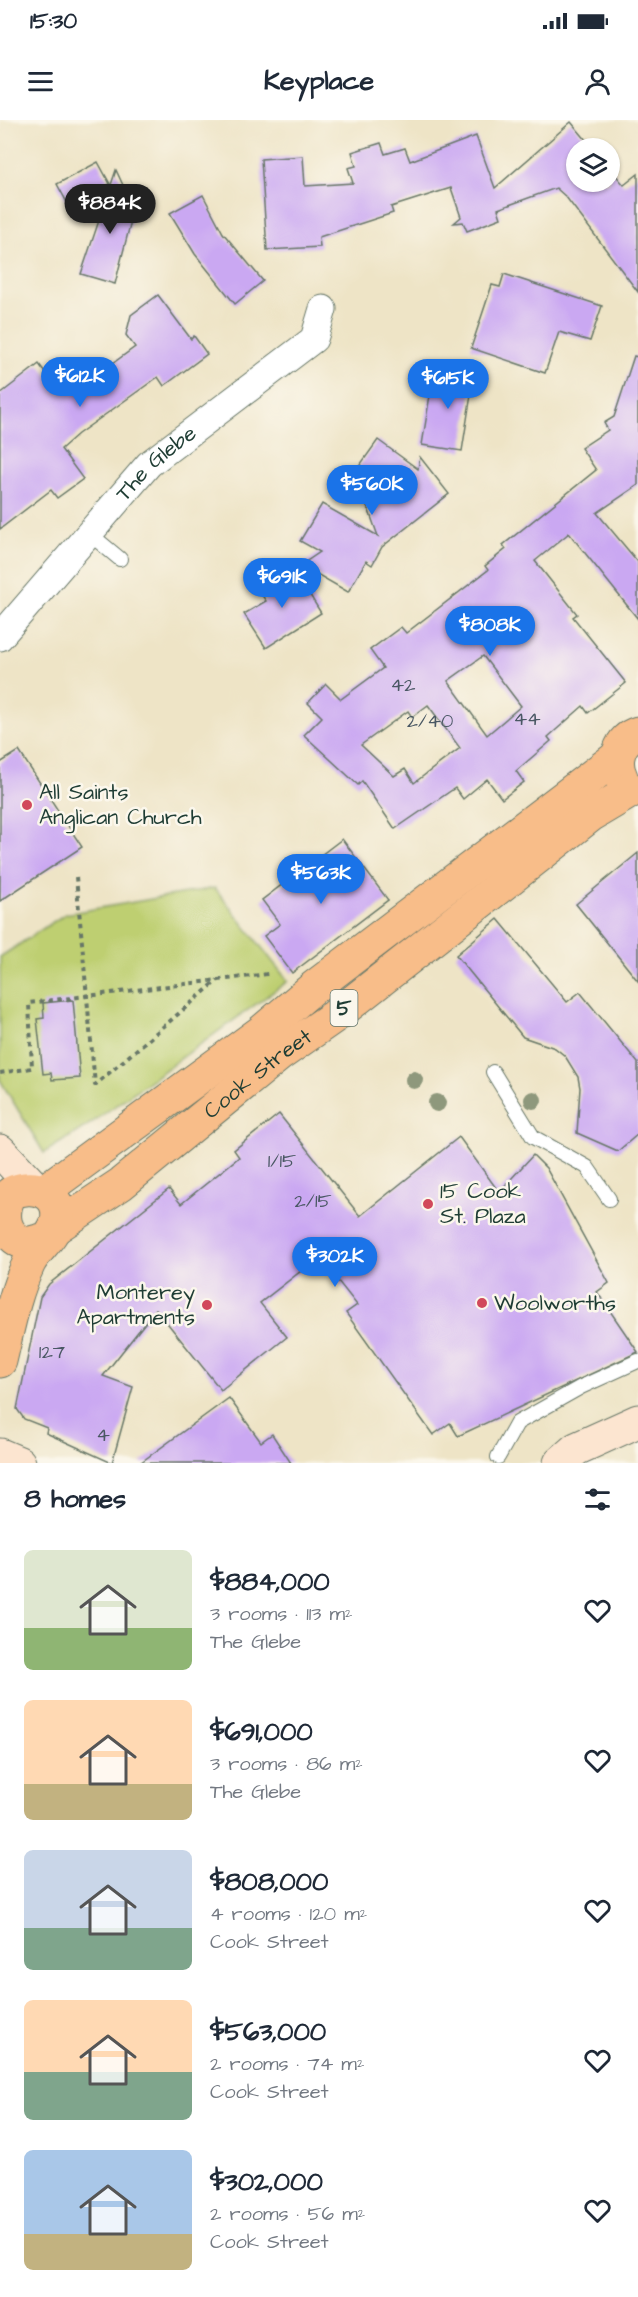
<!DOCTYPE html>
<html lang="en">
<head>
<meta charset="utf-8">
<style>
	body { margin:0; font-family:"Architects Daughter",sans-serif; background:#f6f6f7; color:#1f2937; height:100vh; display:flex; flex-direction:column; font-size:22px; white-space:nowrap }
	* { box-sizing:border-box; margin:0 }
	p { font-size:20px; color:#747a83 }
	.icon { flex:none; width:33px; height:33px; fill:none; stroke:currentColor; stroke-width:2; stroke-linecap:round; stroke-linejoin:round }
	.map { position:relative; height:1343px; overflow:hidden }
	.drawer { display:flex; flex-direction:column; background:#fff; flex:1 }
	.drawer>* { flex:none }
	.controls { position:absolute; left:566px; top:18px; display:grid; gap:12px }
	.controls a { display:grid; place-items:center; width:54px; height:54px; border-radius:50%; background:#fff; box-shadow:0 2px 4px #0004; font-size:30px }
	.price { position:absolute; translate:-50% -51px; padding:0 14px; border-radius:21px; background:#1a73e8; color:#fff; font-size:20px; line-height:39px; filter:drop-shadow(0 2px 3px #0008) }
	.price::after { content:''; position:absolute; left:50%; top:36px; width:18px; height:14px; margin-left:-9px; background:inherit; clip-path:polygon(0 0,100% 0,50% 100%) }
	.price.active { background:#222; color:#fff }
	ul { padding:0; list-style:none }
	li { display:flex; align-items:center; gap:18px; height:150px; padding:0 24px }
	li span { display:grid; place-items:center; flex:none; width:168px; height:120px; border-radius:9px; color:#555 }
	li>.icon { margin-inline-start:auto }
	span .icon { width:72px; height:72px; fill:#fffc; stroke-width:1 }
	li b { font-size:26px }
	h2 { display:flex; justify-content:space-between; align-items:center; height:72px; padding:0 24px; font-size:26px }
	.status { display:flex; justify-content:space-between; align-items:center; height:42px; padding:0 30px; background:#fff; direction:ltr }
	.status svg { height:16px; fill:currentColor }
	header { display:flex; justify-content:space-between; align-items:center; height:78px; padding:0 24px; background:#fff; font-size:27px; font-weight:700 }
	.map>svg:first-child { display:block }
</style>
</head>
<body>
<div class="status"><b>15:30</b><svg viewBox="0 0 49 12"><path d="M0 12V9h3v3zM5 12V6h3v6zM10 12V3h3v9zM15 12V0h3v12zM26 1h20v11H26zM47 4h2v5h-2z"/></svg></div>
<header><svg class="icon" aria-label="menu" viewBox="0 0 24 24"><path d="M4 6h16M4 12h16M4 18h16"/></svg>Keyplace<svg class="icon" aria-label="person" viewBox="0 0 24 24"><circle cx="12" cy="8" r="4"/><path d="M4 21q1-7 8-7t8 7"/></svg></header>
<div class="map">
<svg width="638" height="1343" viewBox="0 0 638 1343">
	<rect width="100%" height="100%" fill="#fbf7ec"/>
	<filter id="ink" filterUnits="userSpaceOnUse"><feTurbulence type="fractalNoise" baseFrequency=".0167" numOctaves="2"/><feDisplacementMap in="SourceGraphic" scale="12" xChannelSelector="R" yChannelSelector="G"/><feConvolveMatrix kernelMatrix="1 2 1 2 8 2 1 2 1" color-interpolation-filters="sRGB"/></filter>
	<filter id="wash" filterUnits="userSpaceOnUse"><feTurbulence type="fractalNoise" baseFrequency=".008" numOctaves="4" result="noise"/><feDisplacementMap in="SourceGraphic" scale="24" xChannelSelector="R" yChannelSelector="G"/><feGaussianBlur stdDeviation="1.35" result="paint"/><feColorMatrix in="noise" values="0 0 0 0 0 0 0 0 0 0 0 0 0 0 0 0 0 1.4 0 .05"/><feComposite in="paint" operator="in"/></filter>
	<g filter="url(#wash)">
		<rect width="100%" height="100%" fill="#eee4c6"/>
		<path fill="#becf71" stroke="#6e8652" stroke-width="1.5" d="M215,768L288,861L90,1004L44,1033L0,960V837L65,794Z"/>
		<g id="blocks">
			<g fill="#caa8f2" fill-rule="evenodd">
				<path d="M571,2L593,28H576V62H609V47L624,65L638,54V172L566,77L556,68L498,89L501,98L467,111L463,102L454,103L461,97L451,68L391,87L393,93L319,117L320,127L267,130L261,39L303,36L305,66L353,63L348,48L356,46L352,32L381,23L385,34L405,28L410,41L476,16L495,68Z"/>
				<path d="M98,42L110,64L69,86L57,64Z"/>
				<path d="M116,50L134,89L115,164L81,154Z"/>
				<path d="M203,75L223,113L263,161L235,184L195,134L170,93Z"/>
				<path d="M504,154L602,186L590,221L559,212L545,253L471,228L492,165L500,167Z"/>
				<path d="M158,175L191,219L194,216L207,234L164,266L158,257L78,314L61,329L83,359L57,378L51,370L0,409V274L39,244L60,273L94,249L98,254L135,227L126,215L131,195Z"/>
				<path d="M634,236L638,237V365L597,393L638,442V499L569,413L535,441L577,494L573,497L626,563L588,593L583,586L548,617L551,621L516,651L524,662L502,679L487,659L463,679L455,668L395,709L362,661L358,665L304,615L322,597L308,583L326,564L341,579L383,548L370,530L401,507L406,513L488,450L485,446L506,429L503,425L596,350L581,328L608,310L604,303L614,297ZM483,536L521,586L487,615L448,561ZM428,585L460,628L414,663L405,649L394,656L361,625L408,591L412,597Z"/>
				<path d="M434,250L474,256L462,331L422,325Z"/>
				<path d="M378,320L418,349L420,337L449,374L382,427L372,445L366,441L348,472L301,445L320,432L300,421L322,384L378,416L355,352Z"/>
				<path d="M294,449L321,493L266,528L244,494L266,481L259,471Z"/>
				<path d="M19,631L82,727L0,781V643Z"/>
				<path d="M342,719L388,780L292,853L264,816L280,804L262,780Z"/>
				<path d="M638,733V861L576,784Z"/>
				<path d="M498,799L567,882L580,872L638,943V1014L618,1031L577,1013L580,968L578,957L565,936L555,928L523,917L456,835Z"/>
				<path d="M73,880L80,958L52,960L51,953L43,954L37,899L44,898L43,883Z"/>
				<path d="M279,994L360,1096L459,1017L499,1072L533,1035L546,1048L609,1163L597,1172L638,1232L458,1316L450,1303L433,1315L346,1193L357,1185L319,1137L260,1183L287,1217L221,1270L156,1189L103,1256L133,1267L112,1343L46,1313L47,1308L24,1299L17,1289L40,1177L49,1164L169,1069L181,1084L239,1037L234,1030Z"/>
				<path d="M229,1278L261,1322L272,1314L291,1343H140Z"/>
			</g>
		</g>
	</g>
	<g filter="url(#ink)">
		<use href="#blocks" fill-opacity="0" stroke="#677767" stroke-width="1.5"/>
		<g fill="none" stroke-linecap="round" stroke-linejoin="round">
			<g stroke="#677767" stroke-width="16">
				<g id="lane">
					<path d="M90,414L120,439"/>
					<path d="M493,952L533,1017L587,1047L609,1079"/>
					<path d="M498,1337L517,1303L581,1267L638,1241"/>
				</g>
			</g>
			<g stroke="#677767" stroke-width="29">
				<g id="street">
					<path id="s1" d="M0,517L149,344L314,219L323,189"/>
				</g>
			</g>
			<g stroke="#677767" stroke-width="35">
				<g id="secondary">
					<path d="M0,1031L34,1067"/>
					<path d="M0,1335L19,1343"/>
					<path d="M560,1343L576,1329L638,1301"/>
				</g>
			</g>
			<g stroke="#677767" stroke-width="35">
				<g id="primary">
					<path d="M621,657C613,641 619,619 638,613"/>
					<path d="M44,1071L261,912L313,868L617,637"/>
					<path id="s2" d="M55,1108L121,1064L279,935L335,896L591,695L633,670"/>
					<path d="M0,1241C8,1208 14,1174 29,1143C36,1129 54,1116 57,1101C63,1072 33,1062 11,1073C0,1092 2,1117 27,1124L46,1119"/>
				</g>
			</g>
			<g stroke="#677767" stroke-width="4" stroke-dasharray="4.5 4.5" stroke-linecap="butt">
				<path d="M76,757L95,965L218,860"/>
				<path d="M0,953L32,948L29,883L268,854"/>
			</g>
			<use href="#lane" stroke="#fff" stroke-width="14"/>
			<use href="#street" stroke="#fff" stroke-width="27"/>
			<use href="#secondary" stroke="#fce5d0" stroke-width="33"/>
			<use href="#primary" stroke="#f8bd89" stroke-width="33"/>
		</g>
		<g fill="#8e987c">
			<circle cx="414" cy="960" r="9"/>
			<circle cx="533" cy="980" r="9"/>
			<circle cx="437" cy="983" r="9"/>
		</g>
	</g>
	<g fill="#d1495b" stroke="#fbf7ec" stroke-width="2">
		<circle cx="27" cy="685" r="6"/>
		<circle cx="428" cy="1084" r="6"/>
		<circle cx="482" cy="1183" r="6"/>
		<circle cx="207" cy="1185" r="6"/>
	</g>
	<g text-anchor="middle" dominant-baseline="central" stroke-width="5" stroke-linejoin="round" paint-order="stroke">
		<g font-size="20" fill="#4a5864">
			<text x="403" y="565">42</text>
			<text x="527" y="599">44</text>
			<text x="430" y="601">2/40</text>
			<text x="282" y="1041">1/15</text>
			<text x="313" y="1081">2/15</text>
			<text x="52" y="1232">127</text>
			<text x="103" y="1315">4</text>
		</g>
		<rect fill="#fbf7ec" stroke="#61756b" stroke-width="1.5" x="330.5" y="870" width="27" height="36" rx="4.5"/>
		<g font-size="21" font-weight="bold" fill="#1f3d34">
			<text x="344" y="888">5</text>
		</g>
		<g font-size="22" fill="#1f3d34" stroke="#fbf7ec">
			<text stroke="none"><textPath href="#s1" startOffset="234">The Glebe</textPath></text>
			<text stroke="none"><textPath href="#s2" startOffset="255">Cook Street</textPath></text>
		</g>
		<g font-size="22" fill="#1f3d34" stroke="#fbf7ec" text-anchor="start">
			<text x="39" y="672">All Saints<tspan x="39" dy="25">Anglican Church</tspan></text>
			<text x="440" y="1071">15 Cook<tspan x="440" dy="25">St. Plaza</tspan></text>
			<text x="195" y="1172" text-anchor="end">Monterey<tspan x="195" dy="25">Apartments</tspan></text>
			<text x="494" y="1183">Woolworths</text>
		</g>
	</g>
</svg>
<div class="controls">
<a><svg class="icon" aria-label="layers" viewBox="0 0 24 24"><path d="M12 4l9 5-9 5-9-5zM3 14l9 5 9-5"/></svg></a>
</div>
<b class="price active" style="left:110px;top:115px">$884K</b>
<b class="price" style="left:80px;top:288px">$612K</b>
<b class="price" style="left:448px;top:290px">$615K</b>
<b class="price" style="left:372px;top:396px">$560K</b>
<b class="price" style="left:282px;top:489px">$691K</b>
<b class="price" style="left:490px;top:537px">$808K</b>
<b class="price" style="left:321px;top:785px">$563K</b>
<b class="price" style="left:335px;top:1168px">$302K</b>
</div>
<section class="drawer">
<h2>8 homes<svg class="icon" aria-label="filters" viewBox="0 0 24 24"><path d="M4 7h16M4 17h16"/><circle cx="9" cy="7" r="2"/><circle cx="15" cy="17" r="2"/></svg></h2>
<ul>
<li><span style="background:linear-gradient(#dfe7d0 65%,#8fb573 0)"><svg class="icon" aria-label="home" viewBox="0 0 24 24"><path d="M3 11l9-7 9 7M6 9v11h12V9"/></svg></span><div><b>$884,000</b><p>3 rooms · 113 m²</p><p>The Glebe</p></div><svg class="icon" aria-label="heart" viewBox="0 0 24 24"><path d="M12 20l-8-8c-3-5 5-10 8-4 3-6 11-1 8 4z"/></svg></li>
<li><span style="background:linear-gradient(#ffd9b3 70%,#c2b280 0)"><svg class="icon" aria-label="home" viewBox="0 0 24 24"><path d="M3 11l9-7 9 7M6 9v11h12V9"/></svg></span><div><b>$691,000</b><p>3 rooms · 86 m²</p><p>The Glebe</p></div><svg class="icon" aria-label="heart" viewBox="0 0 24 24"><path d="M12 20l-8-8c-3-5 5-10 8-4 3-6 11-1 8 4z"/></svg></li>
<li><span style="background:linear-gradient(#c9d6e8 65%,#7fa58c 0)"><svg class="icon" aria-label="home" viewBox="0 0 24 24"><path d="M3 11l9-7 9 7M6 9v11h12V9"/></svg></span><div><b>$808,000</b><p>4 rooms · 120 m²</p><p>Cook Street</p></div><svg class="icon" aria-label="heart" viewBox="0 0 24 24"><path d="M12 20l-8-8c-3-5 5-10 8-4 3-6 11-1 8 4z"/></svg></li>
<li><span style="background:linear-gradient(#ffd9b3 60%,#7fa58c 0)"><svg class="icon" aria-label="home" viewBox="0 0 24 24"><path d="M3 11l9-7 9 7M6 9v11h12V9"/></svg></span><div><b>$563,000</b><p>2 rooms · 74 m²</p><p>Cook Street</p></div><svg class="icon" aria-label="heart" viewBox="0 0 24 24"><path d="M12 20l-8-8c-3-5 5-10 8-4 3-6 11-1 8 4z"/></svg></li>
<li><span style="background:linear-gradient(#a9c7e8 70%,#c2b280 0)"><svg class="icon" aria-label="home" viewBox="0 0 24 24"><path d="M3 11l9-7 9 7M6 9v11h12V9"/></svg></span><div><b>$302,000</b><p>2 rooms · 56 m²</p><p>Cook Street</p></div><svg class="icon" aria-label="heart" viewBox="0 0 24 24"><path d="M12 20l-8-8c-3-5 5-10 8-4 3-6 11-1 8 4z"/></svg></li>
</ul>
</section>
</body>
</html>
